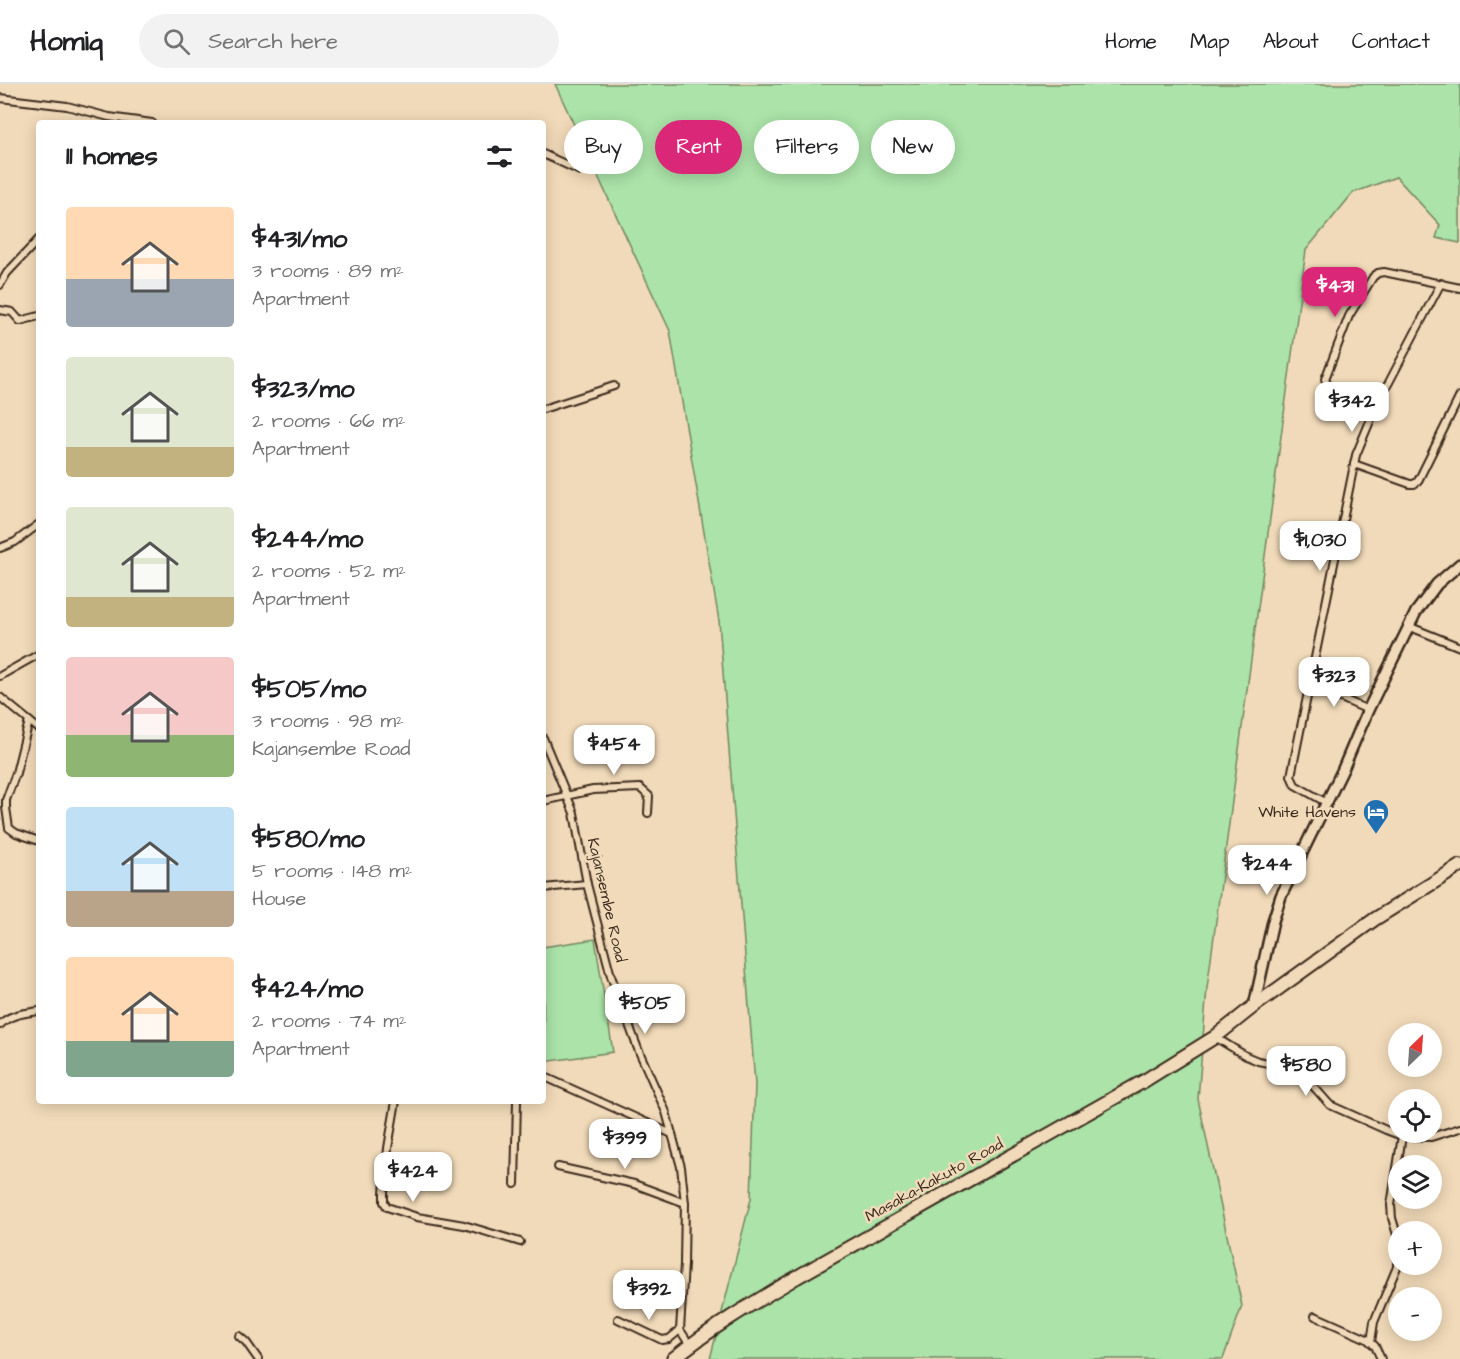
<!DOCTYPE html>
<html lang="en">
<head>
<meta charset="utf-8">
<style>
	body { margin:0; font-family:"Architects Daughter",sans-serif; background:#f2f2f2; color:#202124; height:100vh; display:flex; flex-direction:column; font-size:22px; white-space:nowrap }
	* { box-sizing:border-box; margin:0 }
	p { font-size:20px; color:#757577 }
	.icon { flex:none; width:33px; height:33px; fill:none; stroke:currentColor; stroke-width:2; stroke-linecap:round; stroke-linejoin:round }
	.map { position:relative; flex:1; overflow:hidden }
	.drawer { position:absolute; left:36px; top:36px; width:510px; height:984px; display:flex; flex-direction:column; background:#fff; border-radius:6px; box-shadow:0 3px 15px #0003 }
	.drawer>* { flex:none }
	.banner { position:absolute; left:564px; top:36px; width:570px; height:54px; display:flex; gap:12px }
	.needle { width:39px; rotate:25deg }
	.fabs { position:absolute; left:1388px; top:939px; display:grid; gap:12px }
	.fabs a { display:grid; place-items:center; width:54px; height:54px; border-radius:50%; background:#fff; box-shadow:0 3px 15px #0003; font-size:30px }
	.price { position:absolute; translate:-50% -51px; padding:0 14px; border-radius:12px; background:#fff; color:#222; font-size:20px; line-height:39px; filter:drop-shadow(0 2px 3px #0008) }
	.price::after { content:''; position:absolute; left:50%; top:36px; width:18px; height:14px; margin-left:-9px; background:inherit; clip-path:polygon(0 0,100% 0,50% 100%) }
	.price.selected { background:#db2777; color:#fff }
	ul { padding:0; list-style:none }
	li { display:flex; align-items:center; gap:18px; height:150px; padding:0 30px }
	li span { display:grid; place-items:center; flex:none; width:168px; height:120px; border-radius:6px; color:#555 }
	li>.icon { margin-inline-start:auto }
	span .icon { width:72px; height:72px; fill:#fffc; stroke-width:1 }
	li b { font-size:26px }
	h2 { display:flex; justify-content:space-between; align-items:center; height:72px; padding:0 30px; font-size:26px }
	.tag { padding:0 21px; border-radius:27px; background:#fff; box-shadow:0 3px 15px #0003; font-size:21px; line-height:54px }
	.tag.selected { background:#db2777; color:#fff }
	header { display:flex; align-items:center; gap:36px; box-sizing:border-box; height:84px; padding:0 30px; background:#fff; border-bottom:2px solid #e0e0e0 }
	header strong { font-size:28px }
	nav { display:flex; gap:33px; margin-inline-start:auto; font-size:21px }
	.search { width:420px; height:54px; background:#f2f2f2; display:flex; align-items:center; gap:15px; box-sizing:border-box; padding:0 21px; border-radius:33px; color:#757577; font-size:22px }
	.map>svg:first-child { display:block }
</style>
</head>
<body>
<header>
<strong>Homiq</strong>
<div class="search"><svg class="icon" aria-label="search" viewBox="0 0 24 24"><circle cx="10" cy="10" r="6"/><path d="M15 15l6 6"/></svg>Search here</div>
<nav><a>Home</a><a>Map</a><a>About</a><a>Contact</a></nav>
</header>
<div class="map">
<svg width="1460" height="1275" viewBox="0 0 1460 1275">
	<rect width="100%" height="100%" fill="#f1dab9"/>
	<filter id="ink" filterUnits="userSpaceOnUse"><feTurbulence type="fractalNoise" baseFrequency=".0167" numOctaves="2"/><feDisplacementMap in="SourceGraphic" scale="12" xChannelSelector="R" yChannelSelector="G"/><feConvolveMatrix kernelMatrix="1 2 1 2 8 2 1 2 1" color-interpolation-filters="sRGB"/></filter>
	<g filter="url(#ink)">
		<g fill="#abe3a8" stroke="#738663" stroke-width="1.5">
			<path d="M555,0H1460V159L1436,154L1440,141L1396,93L1353,109L1306,166L1207,904L1198,1015L1242,1222L1223,1275H710L751,1115L755,1000L719,537L670,247Z"/>
			<path d="M595,855L613,968L544,978L543,863Z"/>
		</g>
		<g fill="none" stroke-linecap="round" stroke-linejoin="round">
			<g stroke="#3b2a1e" stroke-width="10">
				<g id="street">
					<path d="M0,14L67,22L109,33L152,39"/>
					<path d="M543,70L580,87"/>
					<path d="M0,201L7,189L39,155"/>
					<path d="M0,226L12,228L20,237L39,232"/>
					<path d="M543,325L614,302"/>
					<path d="M1375,325L1330,307L1325,295L1349,232L1373,193L1378,189L1384,188L1460,204"/>
					<path d="M1354,380L1410,400H1414L1418,397L1460,312"/>
					<path d="M0,464L15,458L39,440"/>
					<path d="M1408,542L1460,563"/>
					<path d="M0,592L39,570"/>
					<path d="M1309,600L1368,626"/>
					<path d="M0,613L39,645"/>
					<path d="M29,637L16,689L6,716V724L9,744L16,749L39,757"/>
					<path d="M543,654L574,729L587,800L611,892L638,965L666,1028L681,1083L685,1119L684,1180L680,1246L690,1261"/>
					<path d="M543,717L593,706L640,704L649,712L648,729"/>
					<path d="M1327,719L1295,701L1291,692L1356,371L1375,325L1441,199"/>
					<path d="M543,804L587,800"/>
					<path d="M0,941C9,930 26,929 39,927"/>
					<path d="M1215,953L1246,972L1258,977L1298,985L1330,1021L1386,1046L1402,1052L1431,1053L1460,1044"/>
					<path d="M543,992L672,1050"/>
					<path d="M396,1017L388,1064L384,1109V1118L387,1123L417,1133L464,1141L520,1158"/>
					<path d="M558,1083L634,1100L685,1119"/>
					<path d="M515,1100L517,1017"/>
					<path d="M1315,1232L1367,1255L1375,1262L1381,1275"/>
					<path d="M618,1235L662,1256L669,1255L680,1246"/>
					<path d="M239,1252L246,1258L258,1275"/>
					<path d="M1371,1258L1374,1238L1397,1183V1151L1392,1134L1391,1121L1402,1052"/>
				</g>
			</g>
			<g stroke="#3b2a1e" stroke-width="14">
				<path id="secondary" d="M1254,922L1273,837L1281,812L1343,685L1368,626L1416,528L1437,500L1460,480"/>
			</g>
			<g stroke="#3b2a1e" stroke-width="16">
				<path id="highway" d="M673,1275C712,1243 755,1218 797,1193L1144,997L1215,953L1254,922L1375,835L1460,782"/>
			</g>
			<use href="#street" stroke="#f1dab9" stroke-width="6"/>
			<use href="#secondary" stroke="#f1dab9" stroke-width="9"/>
			<use href="#highway" stroke="#f1dab9" stroke-width="12"/>
		</g>
	</g>
	<defs>
		<g id="hotel-pin" transform="scale(1.35)"><path d="M0 17L-7.5 6A9.5 9.5 0 1 1 7.5 6Z" fill="#1f6fb2" stroke="#f1dab9"/><path d="M-6-4.5h1.5V1H6V5H4.5V3h-9V5H-6ZM-4 0a1.8 1.8 0 1 1 3.6 0ZM.5 0V-2.5h3Q6-2.5 6 0Z" fill="#fff"/></g>
	</defs>
	<g fill-rule="evenodd">
		<use href="#hotel-pin" x="1376" y="728"/>
	</g>
	<g text-anchor="middle" dominant-baseline="central" stroke-width="5" stroke-linejoin="round" paint-order="stroke">
		<g font-size="16" fill="#3b2a1e" stroke="#f1dab9" text-anchor="end">
			<text x="1356" y="728">White Havens</text>
		</g>
		<g font-size="16" fill="#3b2a1e" stroke="#f1dab9">
			<text transform="translate(607 816) rotate(77)">Kajansembe Road</text>
			<text transform="translate(934 1096) rotate(-29)">Masaka-Kakuto Road</text>
		</g>
	</g>
</svg>
<div class="fabs">
<a><svg class="needle" viewBox="-14 -14 28 28"><path d="M0-13l5 13h-10z" fill="#e53935"/><path d="M0 13l5-13h-10z" fill="#757577"/></svg></a>
<a><svg class="icon" aria-label="locate" viewBox="0 0 24 24"><circle cx="12" cy="12" r="6"/><path d="M12 2v4M12 18v4M2 12h4M18 12h4"/></svg></a>
<a><svg class="icon" aria-label="layers" viewBox="0 0 24 24"><path d="M12 4l9 5-9 5-9-5zM3 14l9 5 9-5"/></svg></a>
<a>+</a>
<a>−</a>
</div>
<b class="price selected" style="left:1335px;top:234px">$431</b>
<b class="price" style="left:1352px;top:349px">$342</b>
<b class="price" style="left:1320px;top:488px">$1,030</b>
<b class="price" style="left:1334px;top:624px">$323</b>
<b class="price" style="left:614px;top:692px">$454</b>
<b class="price" style="left:1267px;top:812px">$244</b>
<b class="price" style="left:645px;top:951px">$505</b>
<b class="price" style="left:1306px;top:1013px">$580</b>
<b class="price" style="left:625px;top:1086px">$399</b>
<b class="price" style="left:413px;top:1119px">$424</b>
<b class="price" style="left:649px;top:1237px">$392</b>
<div class="banner">
<a class="tag">Buy</a>
<a class="tag selected">Rent</a>
<a class="tag">Filters</a>
<a class="tag">New</a>
</div>
<section class="drawer">
<h2>11 homes<svg class="icon" aria-label="filters" viewBox="0 0 24 24"><path d="M4 7h16M4 17h16"/><circle cx="9" cy="7" r="2"/><circle cx="15" cy="17" r="2"/></svg></h2>
<ul>
<li><span style="background:linear-gradient(#ffd9b3 60%,#9aa5b1 0)"><svg class="icon" aria-label="home" viewBox="0 0 24 24"><path d="M3 11l9-7 9 7M6 9v11h12V9"/></svg></span><div><b>$431/mo</b><p>3 rooms · 89 m²</p><p>Apartment</p></div></li>
<li><span style="background:linear-gradient(#dfe7d0 75%,#c2b280 0)"><svg class="icon" aria-label="home" viewBox="0 0 24 24"><path d="M3 11l9-7 9 7M6 9v11h12V9"/></svg></span><div><b>$323/mo</b><p>2 rooms · 66 m²</p><p>Apartment</p></div></li>
<li><span style="background:linear-gradient(#dfe7d0 75%,#c2b280 0)"><svg class="icon" aria-label="home" viewBox="0 0 24 24"><path d="M3 11l9-7 9 7M6 9v11h12V9"/></svg></span><div><b>$244/mo</b><p>2 rooms · 52 m²</p><p>Apartment</p></div></li>
<li><span style="background:linear-gradient(#f6c9c9 65%,#8fb573 0)"><svg class="icon" aria-label="home" viewBox="0 0 24 24"><path d="M3 11l9-7 9 7M6 9v11h12V9"/></svg></span><div><b>$505/mo</b><p>3 rooms · 98 m²</p><p>Kajansembe Road</p></div></li>
<li><span style="background:linear-gradient(#bfe0f5 70%,#b9a48a 0)"><svg class="icon" aria-label="home" viewBox="0 0 24 24"><path d="M3 11l9-7 9 7M6 9v11h12V9"/></svg></span><div><b>$580/mo</b><p>5 rooms · 148 m²</p><p>House</p></div></li>
<li><span style="background:linear-gradient(#ffd9b3 70%,#7fa58c 0)"><svg class="icon" aria-label="home" viewBox="0 0 24 24"><path d="M3 11l9-7 9 7M6 9v11h12V9"/></svg></span><div><b>$424/mo</b><p>2 rooms · 74 m²</p><p>Apartment</p></div></li>
</ul>
</section>
</div>
</body>
</html>
